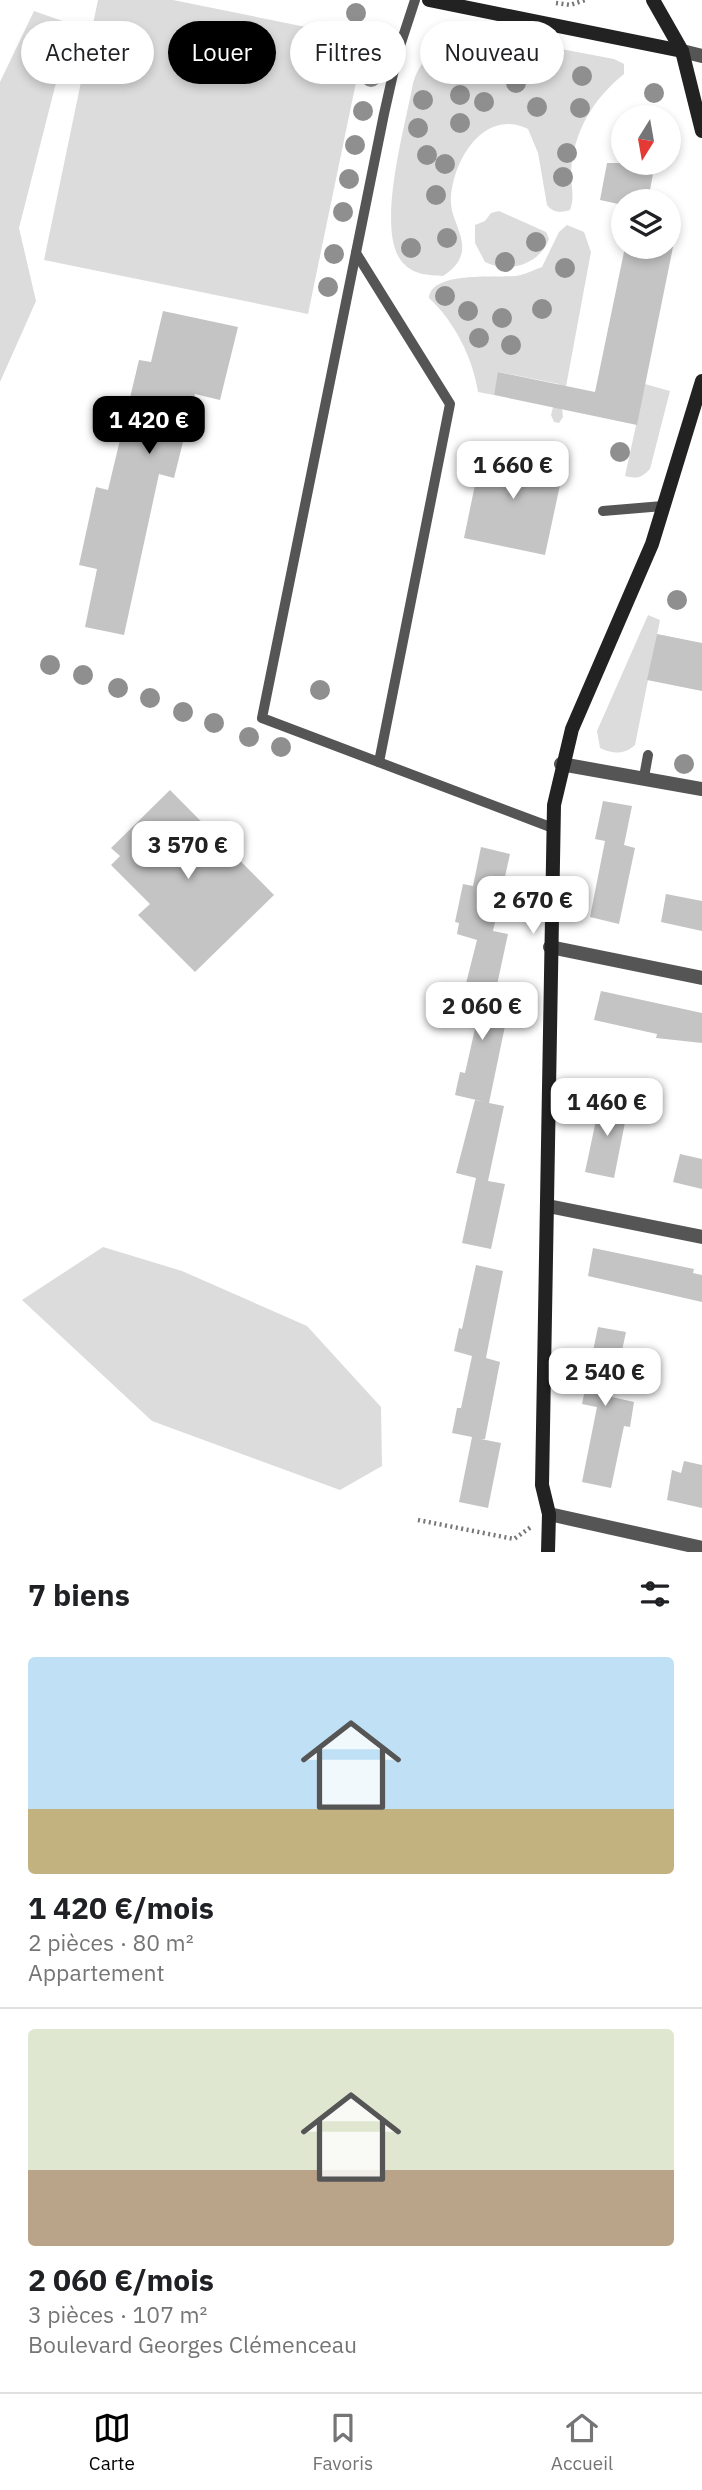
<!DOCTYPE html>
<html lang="fr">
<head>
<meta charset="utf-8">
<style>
	body { margin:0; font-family:"IBM Plex Sans",sans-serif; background:#f2f2f2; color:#202124; height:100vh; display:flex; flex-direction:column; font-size:26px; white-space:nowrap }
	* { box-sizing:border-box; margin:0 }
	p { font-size:23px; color:#757577 }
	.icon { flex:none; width:38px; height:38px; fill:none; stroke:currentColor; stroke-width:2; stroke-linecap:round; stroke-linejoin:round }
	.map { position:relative; height:1552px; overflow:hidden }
	.drawer { display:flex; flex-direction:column; background:#fff; flex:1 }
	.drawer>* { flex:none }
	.hud { position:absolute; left:21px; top:21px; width:662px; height:63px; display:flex; gap:14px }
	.needle { width:46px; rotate:191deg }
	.fabs { position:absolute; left:611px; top:105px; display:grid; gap:14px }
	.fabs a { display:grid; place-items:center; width:70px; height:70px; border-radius:50%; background:#fff; box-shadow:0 4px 10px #0003; font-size:35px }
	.price { position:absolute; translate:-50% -60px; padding:0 16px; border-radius:14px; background:#fff; color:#222; font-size:23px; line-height:46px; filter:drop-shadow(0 2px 4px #0008) }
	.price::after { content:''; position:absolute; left:50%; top:42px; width:21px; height:16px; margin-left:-10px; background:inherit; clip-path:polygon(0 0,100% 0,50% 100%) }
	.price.active { background:#000; color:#fff }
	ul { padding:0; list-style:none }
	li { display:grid; align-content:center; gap:14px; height:371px; padding:0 28px }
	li+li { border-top:2px solid #e0e0e0 }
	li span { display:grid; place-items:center; height:217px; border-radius:7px; color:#555 }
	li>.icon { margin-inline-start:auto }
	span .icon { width:126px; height:126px; fill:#fffc; stroke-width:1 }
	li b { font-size:30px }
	h2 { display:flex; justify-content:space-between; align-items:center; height:84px; padding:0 28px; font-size:30px }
	.chip { padding:0 24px; border-radius:32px; background:#fff; box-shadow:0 4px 10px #0003; font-size:24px; line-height:63px }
	.chip.active { background:#000; color:#fff }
	.dock { display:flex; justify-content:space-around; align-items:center; height:98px; border-top:2px solid #e0e0e0; background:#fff; font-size:19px; color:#757577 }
	.dock a { display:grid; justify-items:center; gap:4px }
	.dock .active { color:#000 }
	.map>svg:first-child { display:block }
</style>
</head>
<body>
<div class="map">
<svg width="702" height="1552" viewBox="0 0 702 1552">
	<rect width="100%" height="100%" fill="#fff"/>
	<g fill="#dcdcdc">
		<path d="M98,0H173L365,39L308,314L44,260Z"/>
		<path d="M34,11L71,24L19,228L36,301L0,382V82Z"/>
		<path d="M476,33L614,59L624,64V74C593,99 573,132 571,173C571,186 575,197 570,210C561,213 553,213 547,205L538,153L528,129C483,107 450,164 451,204C452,220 464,234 462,251C460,263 453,269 443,276C428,275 414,275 403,263C374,232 406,124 413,83C423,51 445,42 476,33Z"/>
		<path d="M499,211L546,232L549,239C540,264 509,274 485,262L475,243V225L485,221L491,213Z"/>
		<path d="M567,225L584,232L591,252L562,408L563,417L559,423L554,422L551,415L559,384L499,372L494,395L478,392C473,358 454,321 429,298C431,271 496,278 515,276C525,275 533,270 542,267L559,232Z"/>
		<path d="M645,384L670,391L650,469C641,478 638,479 625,476Z"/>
		<path d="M648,615L660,620L635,745C624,755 613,754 600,748L597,731Z"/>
		<path d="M103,1247L182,1271L307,1326L381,1407L382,1466L340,1490L152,1421L22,1300Z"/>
	</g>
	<g fill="#c4c4c4">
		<path d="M607,163H655L648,201H623V205L600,200Z"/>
		<path d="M625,247H673L637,425L494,395L498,372L595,392Z"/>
		<path d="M163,311L238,327L220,400L195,394L174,478L159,474L124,635L85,627L97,569L79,565L96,487L108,490L139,360L151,362Z"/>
		<path d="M483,446L553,461L549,483L560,485L545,555L464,538Z"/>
		<path d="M657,634L702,643V691L647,680Z"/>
		<path d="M170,790L274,895L195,972L138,915L150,904L111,865L120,856L111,848Z"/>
		<path d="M603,801L632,806L624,845L635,848L619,924L590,917L605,841L595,839Z"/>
		<path d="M481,847L510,854L493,931L508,934L489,1022L505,1026L489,1103L504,1106L488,1181L505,1184L491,1249L462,1243L476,1178L456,1173L475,1100L485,1102L455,1095L460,1072L465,1073L477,1020L458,1015L477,940L457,934L459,923L455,922L463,884L473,886Z"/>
		<path d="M666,894L702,901V931L661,922Z"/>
		<path d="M601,991L702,1013V1043L656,1038L657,1034L594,1020Z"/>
		<path d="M605,1096L629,1102L614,1178L585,1172L599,1106L603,1107Z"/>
		<path d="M680,1154L702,1159V1189L673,1182Z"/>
		<path d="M593,1248L694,1269L693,1273L702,1275V1302L588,1276Z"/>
		<path d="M476,1265L503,1271L486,1358L500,1362L485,1439H481L501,1443L488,1508L459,1502L472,1437L452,1433L457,1408H461L472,1356L454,1351L459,1328L462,1329Z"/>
		<path d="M598,1327L626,1332L612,1397L634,1402L630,1427L624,1426L611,1488L582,1482L597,1407L582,1404Z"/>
		<path d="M684,1461L702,1465V1508L667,1500L672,1470L681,1473Z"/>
	</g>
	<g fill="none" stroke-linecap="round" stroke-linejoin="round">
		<g stroke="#777" stroke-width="4.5" stroke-dasharray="2 3.5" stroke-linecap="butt">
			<path d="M556,3L570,5L585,0"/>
			<path d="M418,1520L514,1539L531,1527"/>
		</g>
		<g stroke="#555" stroke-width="10">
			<path d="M415,0L398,52L384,114L262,718L553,828"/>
			<path d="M356,253L450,404L379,762"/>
			<path d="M603,511L663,506"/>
			<path d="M644,777L648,755"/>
		</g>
		<g stroke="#555" stroke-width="14">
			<path d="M682,51L702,56"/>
			<path d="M561,764L702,789"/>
			<path d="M550,947L702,978"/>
			<path d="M548,1206L702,1237"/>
			<path d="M549,1514L702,1548"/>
		</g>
		<g stroke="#222" stroke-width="14">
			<path d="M429,0L682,51"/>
			<path d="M653,0L682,51L702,131"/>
			<path d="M548,1552L549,1514L542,1485L554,805L572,729L652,544L702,381"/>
		</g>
	</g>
	<g fill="#8f8f8f">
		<circle cx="356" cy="13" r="10"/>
		<circle cx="376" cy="42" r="10"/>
		<circle cx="449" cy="53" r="10"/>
		<circle cx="498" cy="64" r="10"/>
		<circle cx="541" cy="66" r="10"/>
		<circle cx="466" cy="74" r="10"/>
		<circle cx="582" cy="76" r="10"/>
		<circle cx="371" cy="77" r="10"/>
		<circle cx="516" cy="83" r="10"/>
		<circle cx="654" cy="93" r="10"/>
		<circle cx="460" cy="95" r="10"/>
		<circle cx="423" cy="100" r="10"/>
		<circle cx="484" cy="102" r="10"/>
		<circle cx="537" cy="107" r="10"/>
		<circle cx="580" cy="108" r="10"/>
		<circle cx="363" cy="111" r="10"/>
		<circle cx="460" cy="123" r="10"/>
		<circle cx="418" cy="128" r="10"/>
		<circle cx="355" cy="145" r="10"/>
		<circle cx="567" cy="153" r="10"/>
		<circle cx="427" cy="155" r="10"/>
		<circle cx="445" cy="164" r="10"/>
		<circle cx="563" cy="177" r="10"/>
		<circle cx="349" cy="179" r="10"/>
		<circle cx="436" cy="195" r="10"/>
		<circle cx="343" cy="212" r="10"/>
		<circle cx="447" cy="238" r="10"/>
		<circle cx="536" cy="242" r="10"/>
		<circle cx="411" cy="248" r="10"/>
		<circle cx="334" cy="254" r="10"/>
		<circle cx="505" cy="262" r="10"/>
		<circle cx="565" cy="268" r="10"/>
		<circle cx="328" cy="287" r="10"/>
		<circle cx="445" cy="296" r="10"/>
		<circle cx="542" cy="309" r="10"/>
		<circle cx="468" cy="311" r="10"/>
		<circle cx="502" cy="318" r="10"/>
		<circle cx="479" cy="338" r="10"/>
		<circle cx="511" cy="345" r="10"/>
		<circle cx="620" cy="452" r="10"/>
		<circle cx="677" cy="600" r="10"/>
		<circle cx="50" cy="665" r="10"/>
		<circle cx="83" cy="675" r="10"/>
		<circle cx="118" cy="688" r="10"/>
		<circle cx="320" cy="690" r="10"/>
		<circle cx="150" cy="698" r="10"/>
		<circle cx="183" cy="712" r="10"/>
		<circle cx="214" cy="723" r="10"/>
		<circle cx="249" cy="737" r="10"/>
		<circle cx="281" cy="747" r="10"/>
		<circle cx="684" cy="764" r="10"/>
	</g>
</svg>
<div class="fabs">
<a><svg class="needle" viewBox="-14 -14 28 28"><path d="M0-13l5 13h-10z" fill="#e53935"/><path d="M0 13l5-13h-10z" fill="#757577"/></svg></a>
<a><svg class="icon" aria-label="layers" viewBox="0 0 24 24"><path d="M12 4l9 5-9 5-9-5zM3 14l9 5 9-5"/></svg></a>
</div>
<b class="price active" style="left:149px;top:456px">1 420 €</b>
<b class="price" style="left:513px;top:501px">1 660 €</b>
<b class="price" style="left:188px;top:881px">3 570 €</b>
<b class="price" style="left:533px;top:936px">2 670 €</b>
<b class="price" style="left:482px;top:1042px">2 060 €</b>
<b class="price" style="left:607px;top:1138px">1 460 €</b>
<b class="price" style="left:605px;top:1408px">2 540 €</b>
<div class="hud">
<a class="chip">Acheter</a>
<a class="chip active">Louer</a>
<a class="chip">Filtres</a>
<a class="chip">Nouveau</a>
</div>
</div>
<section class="drawer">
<h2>7 biens<svg class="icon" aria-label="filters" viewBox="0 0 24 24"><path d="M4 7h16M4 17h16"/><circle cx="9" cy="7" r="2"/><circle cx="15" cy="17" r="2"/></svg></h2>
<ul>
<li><span style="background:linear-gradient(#bfe0f5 70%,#c2b280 0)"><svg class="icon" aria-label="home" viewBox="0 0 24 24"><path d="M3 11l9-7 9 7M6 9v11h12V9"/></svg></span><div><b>1 420 €/mois</b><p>2 pièces · 80 m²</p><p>Appartement</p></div></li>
<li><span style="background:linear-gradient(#dfe7d0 65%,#b9a48a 0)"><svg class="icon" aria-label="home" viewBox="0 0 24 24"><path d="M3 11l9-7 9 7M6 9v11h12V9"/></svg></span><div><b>2 060 €/mois</b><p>3 pièces · 107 m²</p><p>Boulevard Georges Clémenceau</p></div></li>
</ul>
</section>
<nav class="dock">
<a class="active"><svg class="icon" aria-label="map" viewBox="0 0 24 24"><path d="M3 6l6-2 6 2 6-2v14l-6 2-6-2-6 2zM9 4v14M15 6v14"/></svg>Carte</a>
<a><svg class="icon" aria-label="saved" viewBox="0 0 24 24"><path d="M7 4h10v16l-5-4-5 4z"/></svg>Favoris</a>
<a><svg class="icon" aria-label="home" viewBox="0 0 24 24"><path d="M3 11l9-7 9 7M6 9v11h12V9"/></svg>Accueil</a>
</nav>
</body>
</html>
